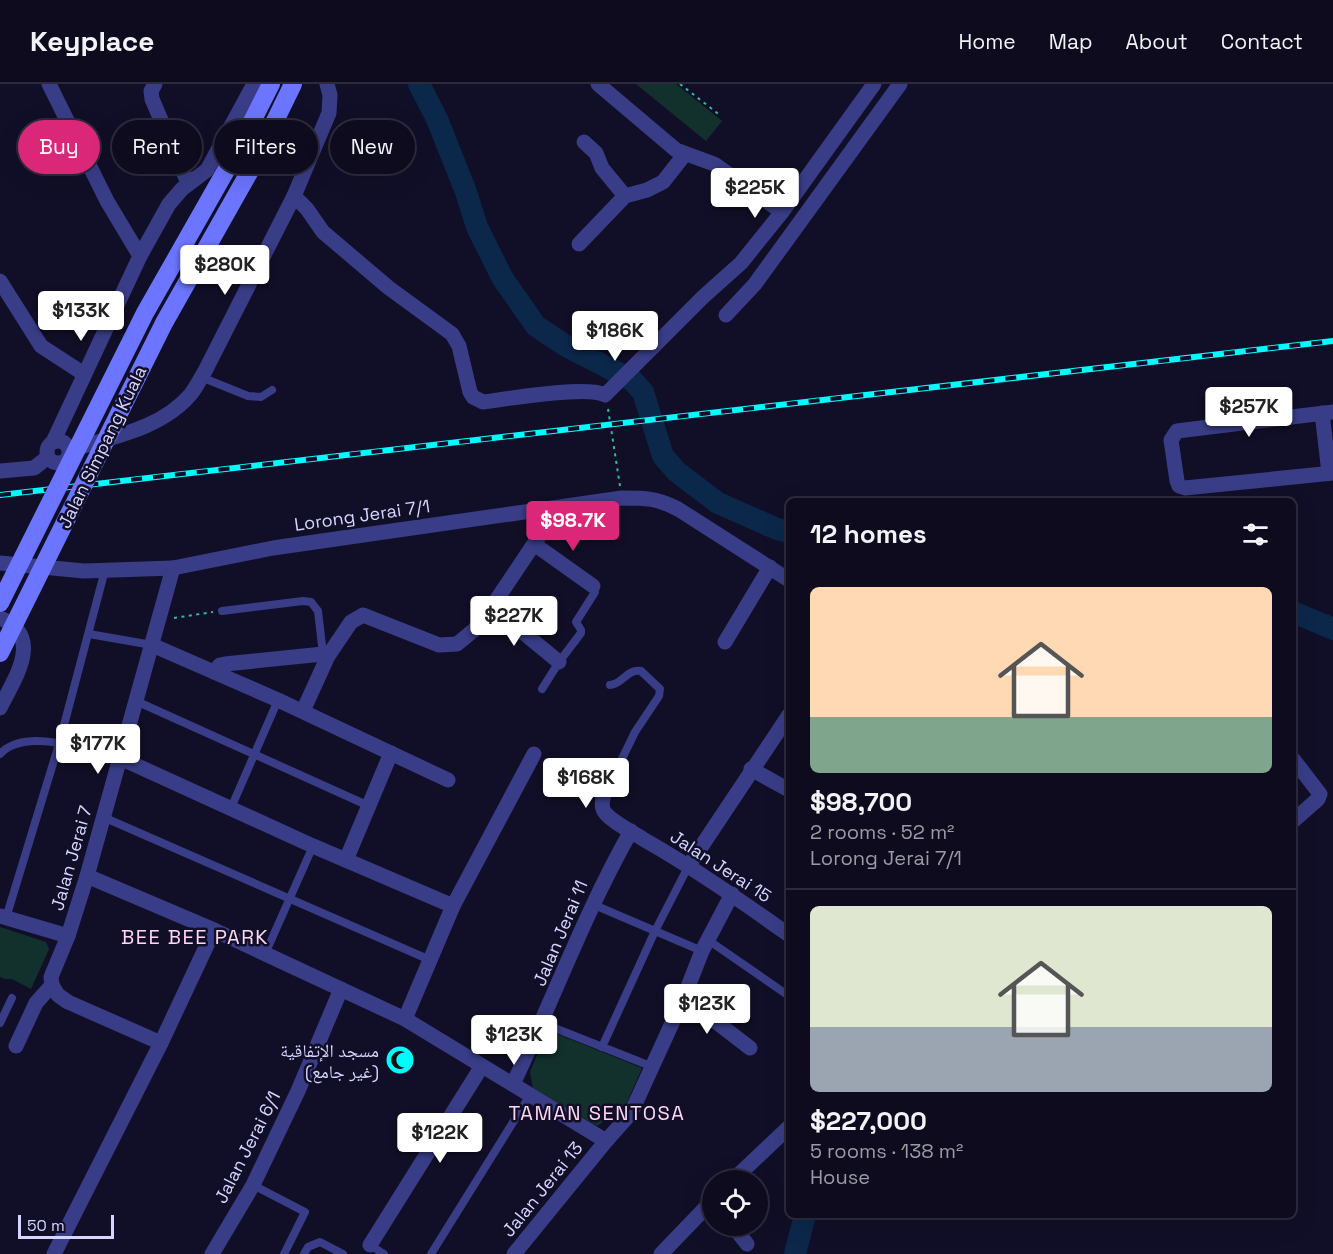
<!DOCTYPE html>
<html lang="en">
<head>
<meta charset="utf-8">
<style>
	body { margin:0; font-family:"Space Grotesk","Noto Naskh Arabic",sans-serif; background:#161426; color:#f1f3f6; height:100vh; display:flex; flex-direction:column; font-size:22px; white-space:nowrap }
	* { box-sizing:border-box; margin:0 }
	p { font-size:20px; color:#9a9ba4 }
	.icon { flex:none; width:33px; height:33px; fill:none; stroke:currentColor; stroke-width:2; stroke-linecap:round; stroke-linejoin:round }
	.map { position:relative; flex:1; overflow:hidden }
	.drawer { position:absolute; left:786px; top:414px; width:510px; height:720px; display:flex; flex-direction:column; background:#0d0b1d; border-radius:9px; box-shadow:0 6px 24px #0002,0 0 0 2px #2d2b3b }
	.drawer>* { flex:none }
	.banner { position:absolute; left:18px; top:36px; width:570px; height:54px; display:flex; gap:12px }
	.tools { position:absolute; left:702px; top:1086px; display:grid; gap:12px }
	.tools a { display:grid; place-items:center; width:66px; height:66px; border-radius:50%; background:#0d0b1d; box-shadow:0 6px 24px #0002,0 0 0 2px #2d2b3b; font-size:30px }
	.scale { position:absolute; left:18px; bottom:15px; width:96px; box-sizing:border-box; padding-left:6px; border:3px solid #d6d5ff; border-top:0; font-size:16px; line-height:21px; white-space:nowrap; color:#d6d5ff; -webkit-text-stroke:4px #110f27; paint-order:stroke }
	.price { position:absolute; translate:-50% -51px; padding:0 14px; border-radius:6px; background:#fff; color:#222; font-size:20px; line-height:39px; filter:drop-shadow(0 2px 3px #0008) }
	.price::after { content:''; position:absolute; left:50%; top:36px; width:18px; height:14px; margin-left:-9px; background:inherit; clip-path:polygon(0 0,100% 0,50% 100%) }
	.price.current { background:#db2777; color:#fff }
	ul { padding:0; list-style:none }
	li { display:grid; align-content:center; gap:12px; height:318px; padding:0 24px }
	li+li { border-top:2px solid #2d2b3b }
	li span { display:grid; place-items:center; height:186px; border-radius:9px; color:#555 }
	li>.icon { margin-inline-start:auto }
	span .icon { width:108px; height:108px; fill:#fffc; stroke-width:1 }
	li b { font-size:26px }
	h2 { display:flex; justify-content:space-between; align-items:center; height:72px; padding:0 24px; font-size:26px }
	.tag { padding:0 21px; border-radius:27px; background:#0d0b1d; box-shadow:0 6px 24px #0002,0 0 0 2px #2d2b3b; font-size:21px; line-height:54px }
	.tag.current { background:#db2777; color:#fff }
	header { display:flex; align-items:center; gap:36px; box-sizing:border-box; height:84px; padding:0 30px; background:#0d0b1d; border-bottom:2px solid #2d2b3b }
	header strong { font-size:28px }
	nav { display:flex; gap:33px; margin-inline-start:auto; font-size:21px }
	.map>svg:first-child { display:block }
</style>
</head>
<body>
<header>
<strong>Keyplace</strong>
<nav><a>Home</a><a>Map</a><a>About</a><a>Contact</a></nav>
</header>
<div class="map">
<svg width="1333" height="1170" viewBox="0 0 1333 1170">
	<rect width="100%" height="100%" fill="#110f27"/>
	<g fill="#12312d">
		<path d="M636,0H676L722,37L706,57Z"/>
		<path d="M0,843L46,858L49,865L31,905L12,895H5L0,893Z"/>
		<path d="M547,946L642,984L625,1023L597,1042L533,1004L530,988Z"/>
	</g>
	<g fill="none" stroke-linecap="round" stroke-linejoin="round">
		<g stroke="#0b274a" stroke-width="22">
			<path d="M419,0L437,35L466,108L477,143L503,195L536,242L566,262L632,296L643,308L663,372L677,388L718,419L777,445L789,448"/>
			<path d="M1293,528L1333,545"/>
			<path d="M795,1170L805,1131"/>
		</g>
		<g stroke="#2dbba6" stroke-width="2" stroke-dasharray="3 4.5" stroke-linecap="butt">
			<path d="M680,0L721,32"/>
			<path d="M608,325L620,402"/>
			<path d="M174,534L213,528"/>
		</g>
		<g stroke="#393d87" stroke-width="8">
			<path d="M201,293L248,312L261,313L272,306"/>
			<path d="M222,527L303,517L311,518L318,527L323,570"/>
			<path d="M89,550L152,561"/>
			<path d="M610,601C623,600 626,585 641,587L660,605L659,612L635,648L618,683"/>
			<path d="M542,605L559,578L581,549V546L576,538L595,508L593,502"/>
			<path d="M136,617L369,722"/>
			<path d="M0,670C26,642 88,667 120,674"/>
			<path d="M231,724L278,616"/>
			<path d="M103,733L430,876"/>
			<path d="M592,820L702,867"/>
			<path d="M6,834L59,660L105,486"/>
			<path d="M708,856L789,912"/>
			<path d="M265,870L313,762"/>
			<path d="M0,939L12,914"/>
			<path d="M542,939L653,983"/>
			<path d="M602,963L655,847L689,781"/>
			<path d="M253,1101L305,1128L284,1170"/>
			<path d="M370,1161L384,1170"/>
			<path d="M304,1170L308,1163L320,1158L343,1170"/>
			<path d="M431,1170L530,1011"/>
		</g>
		<g stroke="#393d87" stroke-width="15">
			<path d="M49,0L107,117L140,172"/>
			<path d="M155,0L151,7L152,15L188,99"/>
			<path d="M598,0L676,66L714,80L782,128"/>
			<path d="M584,58L596,69L602,84L625,112"/>
			<path d="M294,112L307,125L323,148L389,204L452,250L459,262L470,308L473,313L483,318C507,315 587,301 605,311L703,213L741,179L782,128L874,0"/>
			<path d="M579,160L625,112L647,106L663,98L685,70"/>
			<path d="M0,197L41,262L84,290"/>
			<path d="M726,231L755,200L900,0"/>
			<path d="M1333,328L1177,347L1171,356L1177,397L1179,402L1185,404L1333,389"/>
			<path d="M1322,329L1329,389"/>
			<circle cx="58" cy="368" r="11"/>
			<path d="M53,358L140,172L169,120L182,105L207,86L254,0"/>
			<path d="M71,366C111,353 161,345 190,311C196,304 200,295 205,287L294,112L329,29L330,11L327,0"/>
			<path d="M0,387L34,384L48,373"/>
			<path d="M534,460L593,502"/>
			<path d="M0,479L84,487L173,484L273,464L622,414C645,414 657,414 678,425L789,496"/>
			<path d="M493,521L514,541L559,578"/>
			<path d="M0,534C45,553 14,595 0,624"/>
			<path d="M725,558L770,483"/>
			<path d="M152,561L278,616L448,696"/>
			<path d="M214,588L220,581L225,580L323,570L328,572"/>
			<path d="M303,627L328,572L351,538L363,531L439,561L457,560L474,546L493,521L558,424"/>
			<path d="M120,674L313,762L453,822"/>
			<path d="M1293,675L1320,710L1318,715L1293,737"/>
			<path d="M618,683C612,694 599,713 603,725C606,735 634,749 643,755C694,784 741,817 789,851"/>
			<path d="M751,685L789,706"/>
			<path d="M346,776L391,669"/>
			<path d="M689,781L789,631"/>
			<path d="M87,792L214,846L405,935L606,1057"/>
			<path d="M0,832L68,852"/>
			<path d="M52,901L51,893L68,852L87,792L173,484"/>
			<path d="M52,901L58,911L68,918L161,959"/>
			<path d="M684,913L750,964"/>
			<path d="M405,935L453,822L534,670"/>
			<path d="M16,962L36,919L52,901"/>
			<path d="M513,1000C553,916 585,828 631,747"/>
			<path d="M733,1096L789,1043"/>
			<path d="M733,1142L747,1160"/>
			<path d="M370,1161L482,982"/>
			<path d="M54,1170L161,959L214,846"/>
			<path d="M212,1170L253,1101L298,1007L341,905"/>
			<path d="M514,1170L606,1057L631,1029L684,913L702,867L732,810"/>
			<path d="M661,1170L712,1117"/>
		</g>
		<g stroke="#6c75ff" stroke-width="18">
			<path d="M237,67L271,0"/>
			<path d="M255,78L293,0"/>
		</g>
		<g stroke="#01fcff" stroke-width="6">
			<path id="rail" d="M0,411L1333,257"/>
		</g>
		<use href="#rail" stroke="#110f27" stroke-width="4" stroke-dasharray="11" stroke-linecap="butt"/>
		<g stroke="#6c75ff" stroke-width="18">
			<path d="M0,519L145,229L237,67"/>
			<path d="M0,569L164,239L255,78"/>
		</g>
	</g>
	<defs>
		<g id="mosque-disc" transform="scale(1.5)"><circle r="9.5" fill="#01fcff" stroke="#110f27"/><path d="M3.5-4.9A6 6 0 1 0 3.5 4.9A5 5 0 1 1 3.5-4.9Z" fill="#111"/></g>
	</defs>
	<g fill-rule="evenodd">
		<use href="#mosque-disc" x="400" y="976"/>
	</g>
	<g text-anchor="middle" dominant-baseline="central" stroke-width="5" stroke-linejoin="round" paint-order="stroke">
		<g font-size="18" fill="#d6d5ff" stroke="#110f27">
			<text transform="translate(102 363) rotate(-64)">Jalan Simpang Kuala</text>
			<text transform="translate(362 431) rotate(-8)">Lorong Jerai 7/1</text>
			<text transform="translate(71 774) rotate(-74)">Jalan Jerai 7</text>
			<text transform="translate(721 782) rotate(33)">Jalan Jerai 15</text>
			<text transform="translate(560 849) rotate(-67)">Jalan Jerai 11</text>
			<text transform="translate(247 1063) rotate(-63)">Jalan Jerai 6/1</text>
			<text transform="translate(542 1105) rotate(-51)">Jalan Jerai 13</text>
		</g>
		<g font-size="18" fill="#d6d5ff" stroke="#110f27" text-anchor="end">
			<text x="379" y="966">مسجد الإتفاقية<tspan x="379" dy="21">(غير جامع)</tspan></text>
		</g>
		<g font-size="20" letter-spacing="1.5" fill="#ffd7f4" stroke="#110f27">
			<text x="195" y="853">BEE BEE PARK</text>
			<text x="597" y="1029">TAMAN SENTOSA</text>
		</g>
	</g>
</svg>
<div class="tools">
<a><svg class="icon" aria-label="locate" viewBox="0 0 24 24"><circle cx="12" cy="12" r="6"/><path d="M12 2v4M12 18v4M2 12h4M18 12h4"/></svg></a>
</div>
<div class="scale">50 m</div>
<b class="price" style="left:755px;top:135px">$225K</b>
<b class="price" style="left:225px;top:212px">$280K</b>
<b class="price" style="left:81px;top:258px">$133K</b>
<b class="price" style="left:615px;top:278px">$186K</b>
<b class="price" style="left:1249px;top:354px">$257K</b>
<b class="price current" style="left:573px;top:468px">$98.7K</b>
<b class="price" style="left:514px;top:563px">$227K</b>
<b class="price" style="left:98px;top:691px">$177K</b>
<b class="price" style="left:586px;top:725px">$168K</b>
<b class="price" style="left:707px;top:951px">$123K</b>
<b class="price" style="left:514px;top:982px">$123K</b>
<b class="price" style="left:440px;top:1080px">$122K</b>
<div class="banner">
<a class="tag current">Buy</a>
<a class="tag">Rent</a>
<a class="tag">Filters</a>
<a class="tag">New</a>
</div>
<section class="drawer">
<h2>12 homes<svg class="icon" aria-label="filters" viewBox="0 0 24 24"><path d="M4 7h16M4 17h16"/><circle cx="9" cy="7" r="2"/><circle cx="15" cy="17" r="2"/></svg></h2>
<ul>
<li><span style="background:linear-gradient(#ffd9b3 70%,#7fa58c 0)"><svg class="icon" aria-label="home" viewBox="0 0 24 24"><path d="M3 11l9-7 9 7M6 9v11h12V9"/></svg></span><div><b>$98,700</b><p>2 rooms · 52 m²</p><p>Lorong Jerai 7/1</p></div></li>
<li><span style="background:linear-gradient(#dfe7d0 65%,#9aa5b1 0)"><svg class="icon" aria-label="home" viewBox="0 0 24 24"><path d="M3 11l9-7 9 7M6 9v11h12V9"/></svg></span><div><b>$227,000</b><p>5 rooms · 138 m²</p><p>House</p></div></li>
</ul>
</section>
</div>
</body>
</html>
